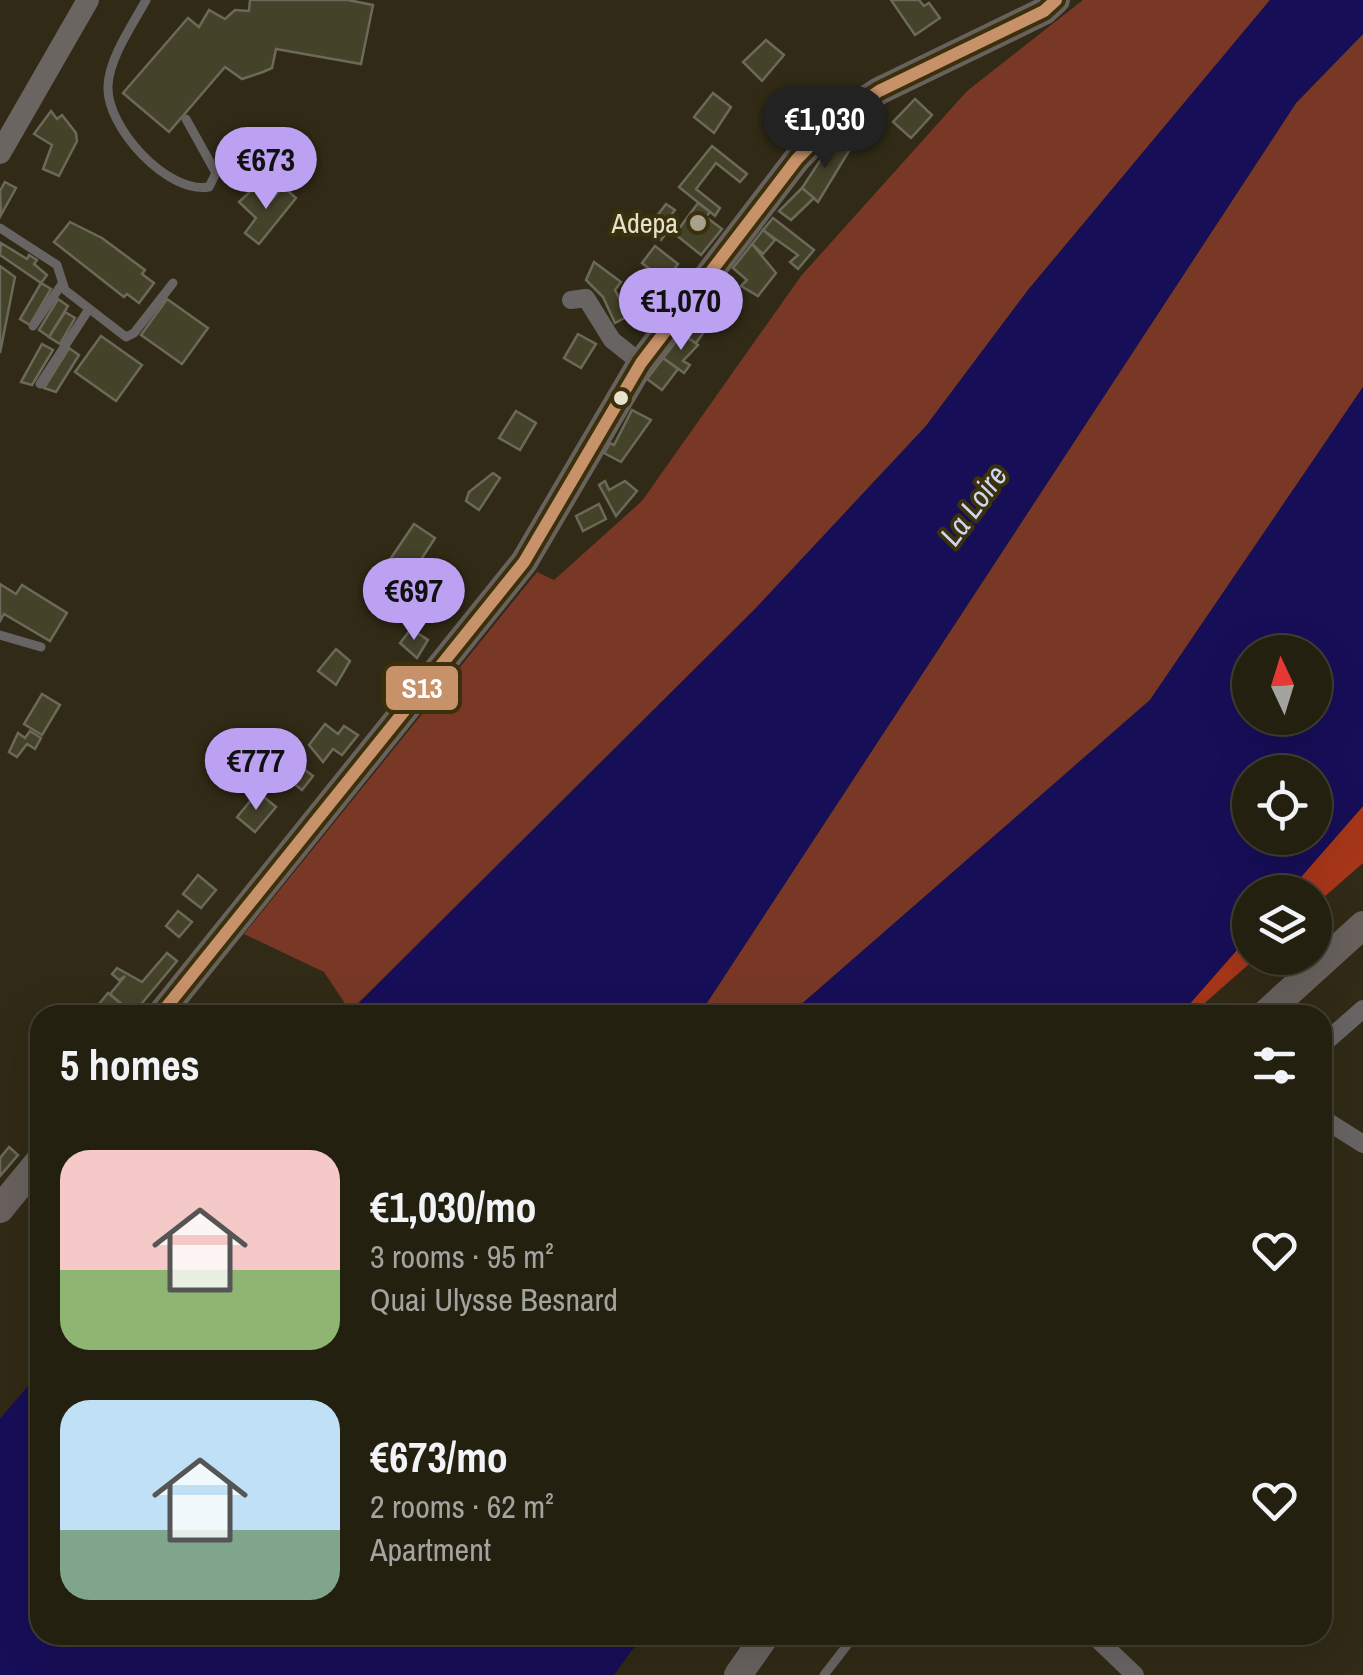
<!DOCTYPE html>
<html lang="en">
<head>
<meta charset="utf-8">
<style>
	body { margin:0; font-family:"Archivo Narrow",sans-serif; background:#302d1e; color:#f1f3f6; height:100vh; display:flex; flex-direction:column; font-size:38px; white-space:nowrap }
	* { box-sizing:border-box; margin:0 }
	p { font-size:32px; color:#a3a39f }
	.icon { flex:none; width:55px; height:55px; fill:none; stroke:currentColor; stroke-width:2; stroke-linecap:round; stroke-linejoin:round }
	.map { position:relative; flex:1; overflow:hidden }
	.drawer { position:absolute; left:30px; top:1005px; width:1302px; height:640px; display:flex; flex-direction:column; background:#242010; border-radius:30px; box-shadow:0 10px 40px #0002,0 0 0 2px #413e30 }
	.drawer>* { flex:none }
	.needle { width:65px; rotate:356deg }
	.buttons { position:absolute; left:1232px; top:635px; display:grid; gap:20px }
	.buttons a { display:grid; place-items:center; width:100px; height:100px; border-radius:50%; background:#242010; box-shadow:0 10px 40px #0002,0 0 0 2px #413e30; font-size:50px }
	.price { position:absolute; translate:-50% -85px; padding:0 22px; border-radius:35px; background:#bca0f2; color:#111; font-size:32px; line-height:65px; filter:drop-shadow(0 2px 5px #0008) }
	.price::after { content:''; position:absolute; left:50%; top:60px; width:30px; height:22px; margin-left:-15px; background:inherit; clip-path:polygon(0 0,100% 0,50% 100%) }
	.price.current { background:#222; color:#fff }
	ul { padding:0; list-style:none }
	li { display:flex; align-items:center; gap:30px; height:250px; padding:0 30px }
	li span { display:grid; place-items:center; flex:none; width:280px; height:200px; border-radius:30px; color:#555 }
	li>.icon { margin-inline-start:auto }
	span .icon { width:120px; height:120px; fill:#fffc; stroke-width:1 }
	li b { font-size:42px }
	h2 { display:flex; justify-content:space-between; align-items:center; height:120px; padding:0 30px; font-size:42px }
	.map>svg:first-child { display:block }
</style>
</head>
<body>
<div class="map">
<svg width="1363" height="1675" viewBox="0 0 1363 1675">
	<rect width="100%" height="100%" fill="#302a16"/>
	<g fill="#793826">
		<path d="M1083,0H1270L1028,290L926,426L755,609L350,1011L324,972L244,934L537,572L554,580L642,501L801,276L967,91Z"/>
		<path d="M1363,34V387L1150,700L789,1015H699L1296,103Z"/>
	</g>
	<g fill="#a63619">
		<path d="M1363,806V863L1315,905V892H1288Z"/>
		<path d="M1250,935V958H1256L1191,1015H1180Z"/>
	</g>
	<g fill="#170e58" fill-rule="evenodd">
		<path d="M1270,0H1363V34L1296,103L699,1015H347L755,609L926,426L1028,290Z"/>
		<path d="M1363,387V806L1288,892H1250V935L1180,1015H789L1150,700ZM1315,652V718H1250V652ZM1315,772V838H1250V772Z"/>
		<path d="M40,1372V1635H643L614,1675H0V1419Z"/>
	</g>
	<g fill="#45422a" stroke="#6b6959" stroke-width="2.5">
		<path d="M250,0H348L373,5L361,64L276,49L272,68L263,72L242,79L225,67L169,132L123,93L188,18L199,27L209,10L225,19L235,10L249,11Z"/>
		<path d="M891,0H919L924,6L929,3L940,18L915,35Z"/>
		<path d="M766,40L784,55L762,81L743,62Z"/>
		<path d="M713,93L731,107L714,133L694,117Z"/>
		<path d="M915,99L932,115L911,138L893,122Z"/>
		<path d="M51,111L57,119L62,115L76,133L77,141L59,176L43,169L52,145L34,134Z"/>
		<path d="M833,141L849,151L818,202L802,188Z"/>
		<path d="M712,146L747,174L740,182L716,163L696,189L720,208L715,216L679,187Z"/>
		<path d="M5,182L16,188L1,215L0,191Z"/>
		<path d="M283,187L296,198L259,244L245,233L256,218L239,202L254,188L271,201Z"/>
		<path d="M802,188L814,198L791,220L779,211Z"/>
		<path d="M698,203L710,212L706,217L722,229L701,255L675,234Z"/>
		<path d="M666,204L675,210L661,228L665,235L661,240L647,229Z"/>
		<path d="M773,218L814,250L798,269L790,262L798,255L763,230Z"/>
		<path d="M70,222L102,238L145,270L142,274L154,283L139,303L127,294L124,297L54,242Z"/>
		<path d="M763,230L775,240L763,254L752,244Z"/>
		<path d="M1,243L27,259L29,255L37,260L34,264L47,275L41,283L0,255Z"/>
		<path d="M752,244L776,273L758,296L741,286L747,280L733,268Z"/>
		<path d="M655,246L678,264L665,281L642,263Z"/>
		<path d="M594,262L621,282L615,290L628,316L615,323L603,297L586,280Z"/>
		<path d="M0,266L15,277L0,353Z"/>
		<path d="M639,275L668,297L663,303L631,286Z"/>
		<path d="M41,283L51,289L30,325L20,319Z"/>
		<path d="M720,285L737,297L719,321L702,308Z"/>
		<path d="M58,299L68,306L49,337L39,330Z"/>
		<path d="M167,299L208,328L182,364L141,335Z"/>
		<path d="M702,308L714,318L696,343L682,334Z"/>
		<path d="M65,312L75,318L60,344L49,337Z"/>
		<path d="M578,334L596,344L581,368L564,358Z"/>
		<path d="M682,334L698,345L683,361L690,365L684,373L663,358Z"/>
		<path d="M101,336L142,365L116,401L75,372Z"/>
		<path d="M42,344L53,350L32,385L21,382Z"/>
		<path d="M69,348L79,355L56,392L44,388Z"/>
		<path d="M663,358L678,369L662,390L647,379Z"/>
		<path d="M632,410L651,420L621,462L604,453L610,443L614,445Z"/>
		<path d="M516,411L536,423L520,450L499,438Z"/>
		<path d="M493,473L500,478L479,510L466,501L469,492Z"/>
		<path d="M605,481L609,490L625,481L637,491L616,516L599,485Z"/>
		<path d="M599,504L606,519L583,531L576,516Z"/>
		<path d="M414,524L435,538L411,575L389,561Z"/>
		<path d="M0,584L16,594L22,585L67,613L50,641L4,614L0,621Z"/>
		<path d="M411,629L428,640L417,658L400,643Z"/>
		<path d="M336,649L350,661L336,685L318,671Z"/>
		<path d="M42,694L60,705L42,735L24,724Z"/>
		<path d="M325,724L338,734L344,726L358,735L342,755L333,749L323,762L309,745Z"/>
		<path d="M30,731L41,738L35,749L27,744L17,757L9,752L18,733L25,738Z"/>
		<path d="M300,766L313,776L302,790L289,780Z"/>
		<path d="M264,797L276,807L255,832L237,817L252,799L259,804Z"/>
		<path d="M198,875L216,890L201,908L183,894Z"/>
		<path d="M178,911L192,922L179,937L166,926Z"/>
		<path d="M167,953L177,961L133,1014L110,994L125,976L119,980L112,974L117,968L142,982Z"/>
		<path d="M108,993L133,1014L132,1015H90Z"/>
		<path d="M9,1147L18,1155L0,1176V1158Z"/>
	</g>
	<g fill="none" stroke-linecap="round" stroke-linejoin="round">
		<g stroke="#686463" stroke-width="9">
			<path d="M146,0C133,24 109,58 108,86C106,127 167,194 209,187L216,173L186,119"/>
			<path d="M0,228L57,265L65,290L126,337L134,333L173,283"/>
			<path d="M33,326L62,284"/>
			<path d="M40,384L89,309"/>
			<path d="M0,635L41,647"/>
			<path d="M824,1675L855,1635"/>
		</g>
		<g stroke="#686463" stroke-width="18">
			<path d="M571,300L586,298L612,340L641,363"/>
			<path d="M1322,1045L1363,1009"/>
			<path d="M1322,1118L1363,1144"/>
			<path d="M1093,1635L1135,1675"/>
		</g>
		<path stroke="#6b6562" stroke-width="22" d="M0,153L88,0"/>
		<g stroke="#68615d" stroke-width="28">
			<path d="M160,1015L524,562L641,363L797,159L835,120L879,91L1044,11L1056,0"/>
			<path d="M1264,1015L1363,925"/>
			<path d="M0,1209L40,1160"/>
			<path d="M738,1675L766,1635"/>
		</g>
		<g stroke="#3a300b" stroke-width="20">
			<path id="bus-1" d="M160,1015L524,562L641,363L797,159L835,120L879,91L1044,11L1056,0"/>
		</g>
		<use href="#bus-1" stroke="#c7916a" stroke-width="12"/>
	</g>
	<circle fill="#a7a18d" stroke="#3a300b" stroke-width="4" cx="698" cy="223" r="10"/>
	<circle fill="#e7e1cd" stroke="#3a300b" stroke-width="4" cx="621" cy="398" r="9"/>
	<g text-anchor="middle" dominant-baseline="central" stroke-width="8" stroke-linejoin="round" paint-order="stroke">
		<g font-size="28" fill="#e7e1cd" stroke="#3a300b" text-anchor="end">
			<text x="678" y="223">Adepa</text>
		</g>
		<g font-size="30" font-style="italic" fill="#ced5f1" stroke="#3a300b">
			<text transform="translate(973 505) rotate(-54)">La Loire</text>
		</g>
	</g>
	<rect stroke="#3a300b" stroke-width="4" x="384" y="664" width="76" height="48" rx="10" fill="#c7916a"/>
	<g font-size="28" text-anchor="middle" font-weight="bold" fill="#fff">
		<text x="422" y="698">S13</text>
	</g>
</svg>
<div class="buttons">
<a><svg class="needle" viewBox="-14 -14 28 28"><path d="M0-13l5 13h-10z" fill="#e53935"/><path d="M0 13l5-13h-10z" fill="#a3a39f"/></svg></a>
<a><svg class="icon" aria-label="locate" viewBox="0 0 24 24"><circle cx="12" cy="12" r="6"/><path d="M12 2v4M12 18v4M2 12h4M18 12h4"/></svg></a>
<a><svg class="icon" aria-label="layers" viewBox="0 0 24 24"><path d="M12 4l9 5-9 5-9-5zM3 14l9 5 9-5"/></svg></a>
</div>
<b class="price current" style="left:825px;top:171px">€1,030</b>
<b class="price" style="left:266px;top:212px">€673</b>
<b class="price" style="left:681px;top:353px">€1,070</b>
<b class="price" style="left:414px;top:643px">€697</b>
<b class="price" style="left:256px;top:813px">€777</b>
<section class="drawer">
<h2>5 homes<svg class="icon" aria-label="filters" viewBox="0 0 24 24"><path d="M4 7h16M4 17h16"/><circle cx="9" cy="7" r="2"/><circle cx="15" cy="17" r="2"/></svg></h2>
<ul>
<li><span style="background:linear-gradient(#f6c9c9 60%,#8fb573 0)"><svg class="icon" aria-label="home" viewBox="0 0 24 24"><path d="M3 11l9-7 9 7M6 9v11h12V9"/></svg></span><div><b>€1,030/mo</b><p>3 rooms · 95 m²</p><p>Quai Ulysse Besnard</p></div><svg class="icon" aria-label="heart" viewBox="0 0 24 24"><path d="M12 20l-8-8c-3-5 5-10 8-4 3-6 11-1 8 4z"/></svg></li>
<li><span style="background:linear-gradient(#bfe0f5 65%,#7fa58c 0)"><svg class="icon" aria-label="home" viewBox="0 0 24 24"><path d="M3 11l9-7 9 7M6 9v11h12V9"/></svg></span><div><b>€673/mo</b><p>2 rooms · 62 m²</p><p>Apartment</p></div><svg class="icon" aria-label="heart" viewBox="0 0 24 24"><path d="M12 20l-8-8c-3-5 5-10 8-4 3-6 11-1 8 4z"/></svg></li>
</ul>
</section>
</div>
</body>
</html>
